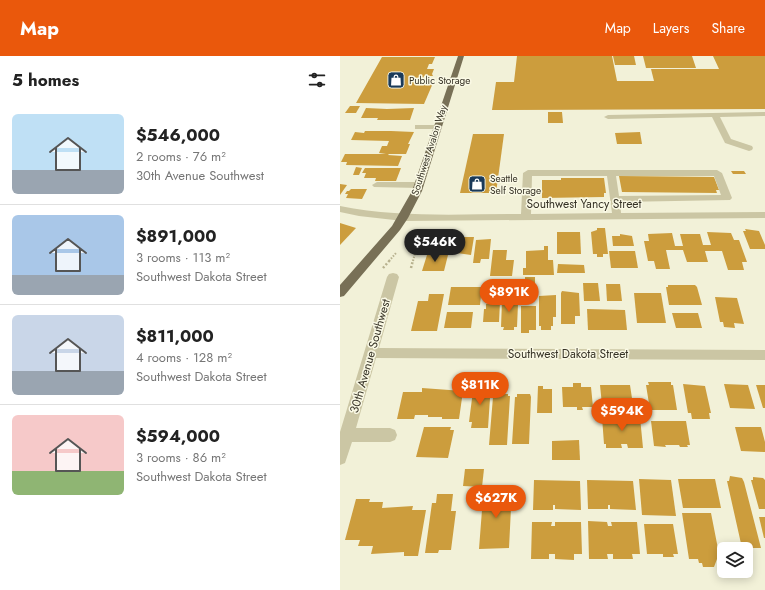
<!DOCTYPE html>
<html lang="en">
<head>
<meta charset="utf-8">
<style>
	body { margin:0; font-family:Jost,sans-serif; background:#f2f2f2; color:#222; height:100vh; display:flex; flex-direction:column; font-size:15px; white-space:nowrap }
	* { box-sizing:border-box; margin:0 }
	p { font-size:13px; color:#767676 }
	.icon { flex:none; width:22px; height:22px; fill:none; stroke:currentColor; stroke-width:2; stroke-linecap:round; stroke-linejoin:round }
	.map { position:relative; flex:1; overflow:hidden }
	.drawer { display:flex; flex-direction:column; background:#fff; width:340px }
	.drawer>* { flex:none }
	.tools { position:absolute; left:377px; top:486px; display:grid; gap:8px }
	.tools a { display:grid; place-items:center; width:36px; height:36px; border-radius:6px; background:#fff; box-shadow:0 2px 10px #0003; font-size:20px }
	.price { position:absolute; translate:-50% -34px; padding:0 9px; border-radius:14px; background:#ea580c; color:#fff; font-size:13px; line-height:26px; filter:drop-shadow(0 1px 2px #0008) }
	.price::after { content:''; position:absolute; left:50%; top:24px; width:12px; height:9px; margin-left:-6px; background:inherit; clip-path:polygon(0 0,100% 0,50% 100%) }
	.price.current { background:#222; color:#fff }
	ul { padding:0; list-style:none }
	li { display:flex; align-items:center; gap:12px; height:100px; padding:0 12px }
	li+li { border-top:1px solid #e0e0e0 }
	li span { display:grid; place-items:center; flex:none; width:112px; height:80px; border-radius:6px; color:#555 }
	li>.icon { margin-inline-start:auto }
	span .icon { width:48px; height:48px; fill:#fffc; stroke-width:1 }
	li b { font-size:17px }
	h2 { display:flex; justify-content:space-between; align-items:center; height:48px; padding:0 12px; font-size:17px }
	header { display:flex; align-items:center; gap:24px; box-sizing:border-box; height:56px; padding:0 20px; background:#ea580c; color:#fff }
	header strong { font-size:19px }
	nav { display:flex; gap:22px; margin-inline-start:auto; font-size:14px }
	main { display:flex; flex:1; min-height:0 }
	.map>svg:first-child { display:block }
</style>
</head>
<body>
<header>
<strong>Map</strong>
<nav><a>Map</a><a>Layers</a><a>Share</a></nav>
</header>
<main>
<section class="drawer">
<h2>5 homes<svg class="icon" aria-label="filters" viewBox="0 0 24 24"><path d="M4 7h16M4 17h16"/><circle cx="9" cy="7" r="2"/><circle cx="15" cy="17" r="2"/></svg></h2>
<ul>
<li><span style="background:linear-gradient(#bfe0f5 70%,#9aa5b1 0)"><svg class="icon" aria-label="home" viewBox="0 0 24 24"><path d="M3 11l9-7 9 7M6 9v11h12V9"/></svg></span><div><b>$546,000</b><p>2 rooms · 76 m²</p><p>30th Avenue Southwest</p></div></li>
<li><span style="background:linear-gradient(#a9c7e8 75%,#9aa5b1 0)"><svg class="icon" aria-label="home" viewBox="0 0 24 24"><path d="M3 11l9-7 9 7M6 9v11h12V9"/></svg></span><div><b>$891,000</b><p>3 rooms · 113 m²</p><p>Southwest Dakota Street</p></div></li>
<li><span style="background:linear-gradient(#c9d6e8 70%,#9aa5b1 0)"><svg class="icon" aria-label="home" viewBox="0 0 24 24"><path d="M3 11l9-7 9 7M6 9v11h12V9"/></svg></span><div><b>$811,000</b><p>4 rooms · 128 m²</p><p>Southwest Dakota Street</p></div></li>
<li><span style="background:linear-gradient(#f6c9c9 70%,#8fb573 0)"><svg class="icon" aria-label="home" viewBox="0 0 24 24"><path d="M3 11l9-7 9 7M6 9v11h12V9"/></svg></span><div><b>$594,000</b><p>3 rooms · 86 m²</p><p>Southwest Dakota Street</p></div></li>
</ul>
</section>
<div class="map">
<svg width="425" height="534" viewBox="0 0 425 534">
	<rect width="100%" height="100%" fill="#f2f1d8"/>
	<g fill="#cc9d3d">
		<path d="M177,0H272L277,25H314L311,13H379L373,0H425V53L152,54L156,26H174Z"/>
		<path d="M273,0H294L296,9H275Z"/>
		<path d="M303,0H352L356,12H306Z"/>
		<path d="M42,1H95L92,8H89L87,13H94L92,18L93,20H84L81,27H93L84,48L16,47Z"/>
		<path d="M10,50H20L16,57H5Z"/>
		<path d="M26,52L47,53L74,52L70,64H37L38,62H21Z"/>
		<path d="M208,56H222L223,67H208Z"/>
		<path d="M25,75H51L74,76L68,88H70L66,98H49L48,99L62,100L58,110L6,109L7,106H1L5,98H46L39,97L42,90H47L49,85L11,84L15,76L24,77Z"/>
		<path d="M300,76L302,88H277L275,77Z"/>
		<path d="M133,78H164L156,137H120Z"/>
		<path d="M16,111L22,112L19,119H13Z"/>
		<path d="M25,112H61L56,125H35L36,122H24L26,117H22Z"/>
		<path d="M391,115H404L406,118H393Z"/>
		<path d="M279,120L374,121L379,134H376L377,137L282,136Z"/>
		<path d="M221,122H264L266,137H264V141L202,142V124H221Z"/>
		<path d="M0,128L7,129L0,139Z"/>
		<path d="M11,133H27L22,143L6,142L8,138H5L7,135H9Z"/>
		<path d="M0,167L16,172L0,189Z"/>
		<path d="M257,172H265L268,198H263V201H257V198H253L251,176L257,174Z"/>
		<path d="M405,173L419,175L425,189V193H410L403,175H406Z"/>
		<path d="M217,176H240L241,198H217Z"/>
		<path d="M367,176L391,177L394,184H399L407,206H402L404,214H388L382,195H365L368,206H347L343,194H326L330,213H316L314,205H308L304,185H309L308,178L332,177L335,190H343L340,178H360L363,189H371Z"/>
		<path d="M280,178L292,180L294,190H273L272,180H280Z"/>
		<path d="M91,180H113L109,195H87Z"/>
		<path d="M120,181H134L131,199L117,197Z"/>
		<path d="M151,183L149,203H141L140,207H133L136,184Z"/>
		<path d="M204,190H208V204H213L214,219H183V212H186V195L204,194Z"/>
		<path d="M153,194H167L166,204H174L172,220H150Z"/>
		<path d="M269,195H295L298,212H271Z"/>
		<path d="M87,199H108L104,215H82Z"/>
		<path d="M218,208L244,209L245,217H217Z"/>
		<rect x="185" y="221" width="10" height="7"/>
		<path d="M243,227H258L260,245H244Z"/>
		<path d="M266,228H280L282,245H267Z"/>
		<path d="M328,229H355L357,231L362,249H329L326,231H328Z"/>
		<path d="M111,231H142L140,249H108Z"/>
		<path d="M222,235L239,237L240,260H235V268H221V237Z"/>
		<path d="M294,237H321L326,267H297Z"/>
		<path d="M89,238H104L97,275H71L78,245H88Z"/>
		<path d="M165,238H173V245H175V248H178L177,271H174V274H163L164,271H161L162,245H165Z"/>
		<path d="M216,239V261H213V270H211V274H201V270H199V240Z"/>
		<path d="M375,241L397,242L404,268L394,267L395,272L384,271L383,266H380Z"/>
		<path d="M150,246H160L159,266H143L144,253H146V248H150Z"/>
		<path d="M181,250H196V274H189V277H181Z"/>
		<path d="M247,253L285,254L287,274H248Z"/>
		<path d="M107,256H133L131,272H104Z"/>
		<path d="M332,257H358L362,272H336Z"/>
		<path d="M308,326H331V329H333L337,354H310L306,329H309Z"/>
		<path d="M134,327H151L148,372H131L132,366H129Z"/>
		<path d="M233,327H241V331H251L253,351H242L243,354H237V351H223L222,331H233Z"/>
		<path d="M343,328L365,330L371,357H369L370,363H352L351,357H348Z"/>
		<path d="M384,328L408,329L415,353L390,352Z"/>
		<path d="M260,329H290L293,349H262Z"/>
		<path d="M416,329H425V352H423Z"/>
		<path d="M198,330H203V333H212V357H197Z"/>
		<path d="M82,332L123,335L119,363H102V361H88V359H75L74,363H57L63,336H82Z"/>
		<path d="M156,338H168V340H170L167,389H149L153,341H156Z"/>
		<path d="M177,338H190L191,341L189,388H172L175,341H177Z"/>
		<path d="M262,361H300L303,392H288L287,388H281L282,392H266V388H264Z"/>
		<path d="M311,365H346L350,389H347L348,391H340L339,389H325L326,391L314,390Z"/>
		<path d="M84,371H111L110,374H114L108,402L76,401Z"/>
		<path d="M395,371H421L425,386V396L401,395Z"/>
		<path d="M239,384L240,404H212V385Z"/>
		<path d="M125,413H144L142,431L123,430Z"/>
		<path d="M390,420L402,422L404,426L421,492H402L387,425H389Z"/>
		<path d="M413,421L423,422L425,424V453H419L411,424H413Z"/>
		<path d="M299,423L331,424L336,460L302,459Z"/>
		<path d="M338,423H375L381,452H343Z"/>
		<path d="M194,424L240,425L241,454L215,453V449H213V454H193Z"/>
		<path d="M247,424L293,425L296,454L270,453V449H268V453H248Z"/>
		<path d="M145,432H172L169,492L139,493L143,441H145Z"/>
		<path d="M97,438H113L111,455H116L111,494H99L98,497H85L92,447H96Z"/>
		<path d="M16,443H30L29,446H43L42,452L73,450L72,454H86L78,500H64V496L31,498L33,490H18L20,484H5Z"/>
		<path d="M342,457H371L380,503H377L374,511H363L362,507H359L358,503H349Z"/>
		<path d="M419,461H425V482H424Z"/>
		<path d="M248,465L267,466L268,470H272L271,466H297L300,498H292L293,503H273V498H267L268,503H249Z"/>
		<path d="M192,466H212L211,470H215V466H241L242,498H234V504L215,503V498H209V503H191Z"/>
		<path d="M304,468H333L338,498H333L334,501H323V498H307Z"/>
	</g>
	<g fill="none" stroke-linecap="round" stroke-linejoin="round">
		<g stroke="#b7b18e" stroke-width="2" stroke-dasharray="1.5 1.5" stroke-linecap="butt">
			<path d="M49,205L56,197"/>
			<path d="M73,205L81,173"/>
		</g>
		<g stroke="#b7b18e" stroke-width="2.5" stroke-dasharray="2 2" stroke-linecap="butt">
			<path d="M43,212L50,204"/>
			<path d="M71,212L73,204"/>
		</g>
		<g fill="#cbc6a4" fill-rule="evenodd">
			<path d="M425,56V60L380,61L391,83L412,90L413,92L412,94L409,95L385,87L372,61L268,63L264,61L268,59Z"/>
			<path d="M75,69H98L102,71L98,73H75Z"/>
			<path d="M188,114H377L382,117L392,142L390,144L280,146L281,157L425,156V162L63,165L19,160L0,156V150C60,162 121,158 181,158L183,117ZM192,120H267L272,157L191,158ZM276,120H374L381,139L279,140Z"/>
			<path d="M37,126H79L84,129L79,132L34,131L32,129Z"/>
			<path d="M53,217L57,218L59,221L39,292L425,294V304L36,302L16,372H50L55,374L57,379L55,384L50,386H12L5,407L0,409V376L47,221L49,218Z"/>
		</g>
		<path fill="#787056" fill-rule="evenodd" d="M118,0H124L82,135L68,162L60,174L4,240L0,241V229L52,170L72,135Z"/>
	</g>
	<defs>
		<g id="shop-square" transform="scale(0.9)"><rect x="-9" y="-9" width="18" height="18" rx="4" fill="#1a3a59" stroke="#faf9e5"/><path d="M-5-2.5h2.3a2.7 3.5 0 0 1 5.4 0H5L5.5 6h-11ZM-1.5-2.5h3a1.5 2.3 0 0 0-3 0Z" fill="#fff"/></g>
	</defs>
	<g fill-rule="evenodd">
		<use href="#shop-square" x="56" y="24"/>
		<use href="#shop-square" x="137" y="128"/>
	</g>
	<g text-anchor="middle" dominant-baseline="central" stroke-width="3" stroke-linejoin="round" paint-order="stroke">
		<g font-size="10" fill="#363226" stroke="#faf9e5" text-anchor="start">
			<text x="69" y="24">Public Storage</text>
			<text x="150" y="122">Seattle<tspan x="150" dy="12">Self Storage</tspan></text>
		</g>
		<g font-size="10" fill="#363226" stroke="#faf9e5">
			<text transform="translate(89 94) rotate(-72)">Southwest Avalon Way</text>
		</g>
		<g font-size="12" fill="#363226" stroke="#faf9e5">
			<text x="244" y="148">Southwest Yancy Street</text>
			<text x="228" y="298">Southwest Dakota Street</text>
			<text transform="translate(30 300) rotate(-74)">30th Avenue Southwest</text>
		</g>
	</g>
</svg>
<div class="tools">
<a><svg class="icon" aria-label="layers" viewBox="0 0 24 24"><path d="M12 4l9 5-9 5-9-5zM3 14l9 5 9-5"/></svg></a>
</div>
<b class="price current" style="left:95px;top:207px">$546K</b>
<b class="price" style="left:169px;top:257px">$891K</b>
<b class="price" style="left:140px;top:350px">$811K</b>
<b class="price" style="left:282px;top:376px">$594K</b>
<b class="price" style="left:156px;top:463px">$627K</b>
</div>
</main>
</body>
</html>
